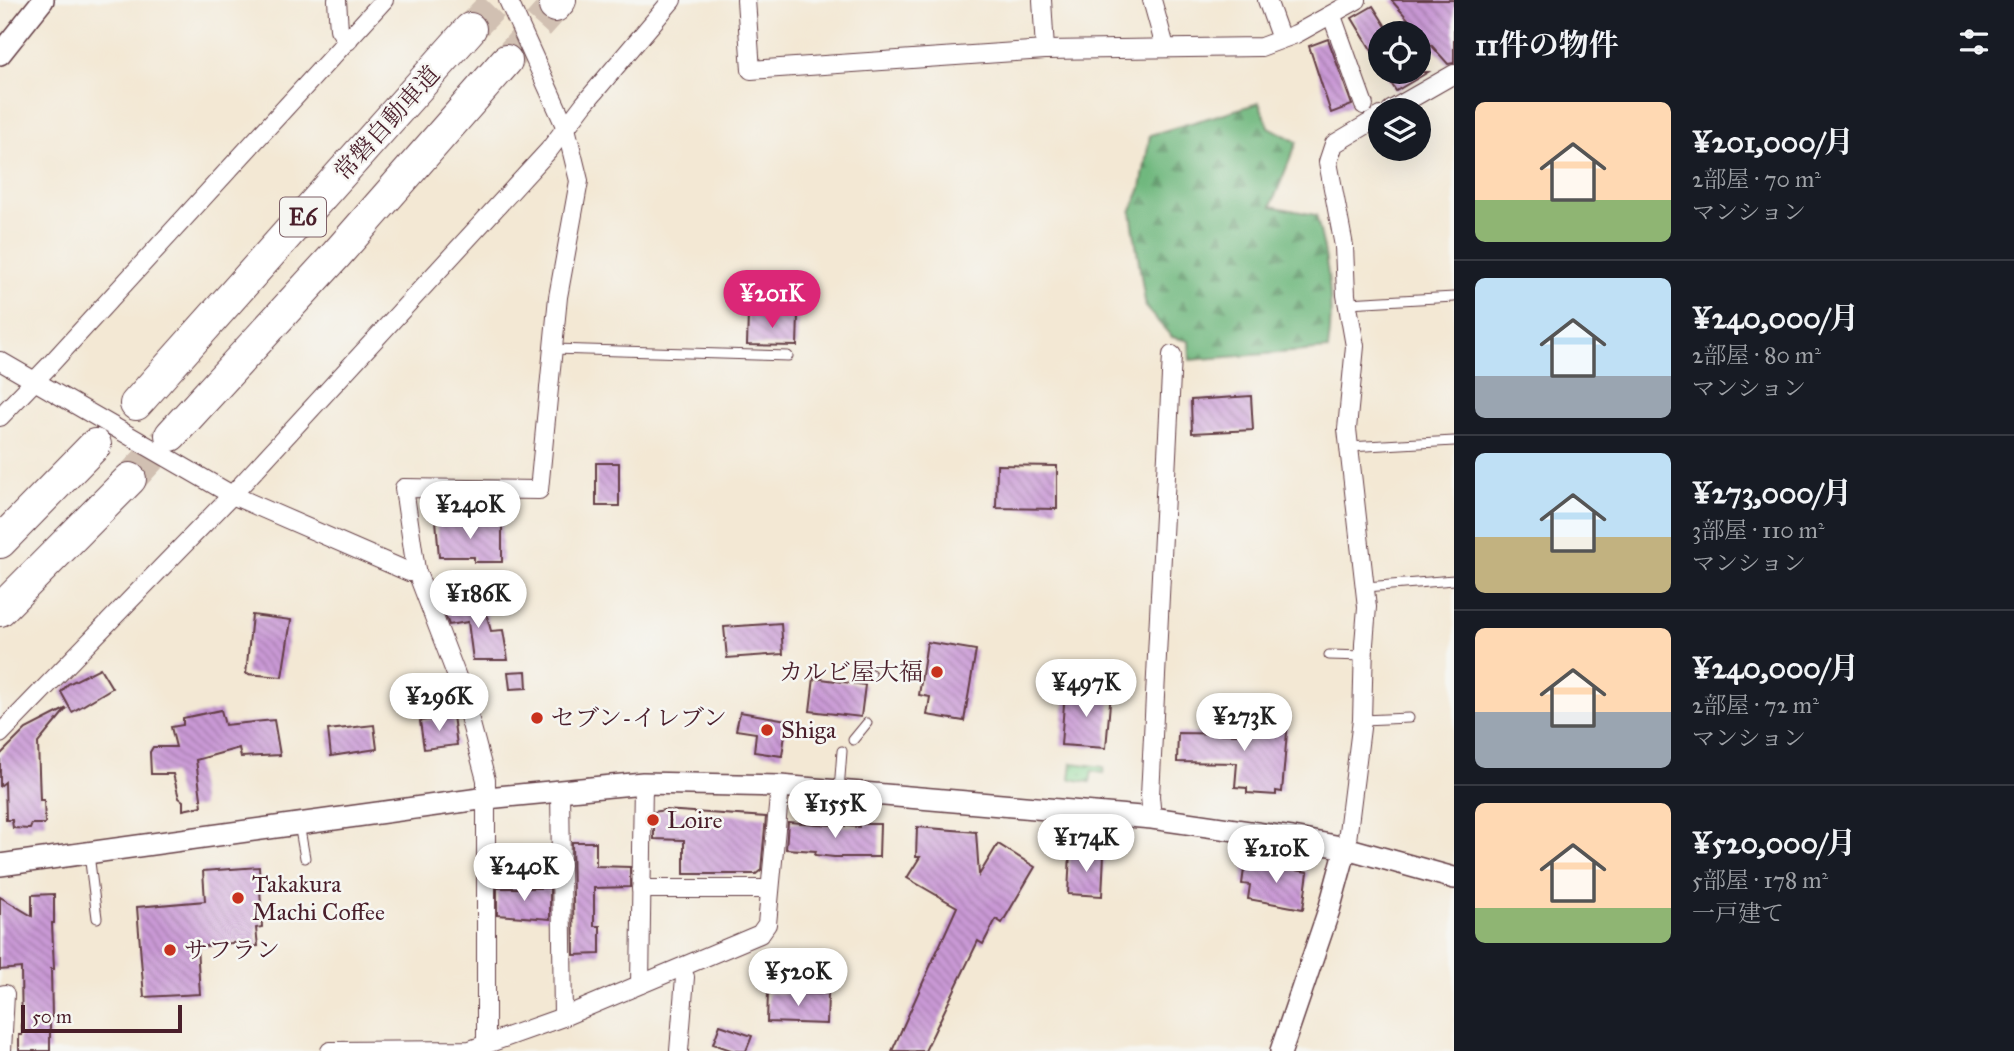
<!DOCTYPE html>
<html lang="ja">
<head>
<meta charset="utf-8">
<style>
	body { margin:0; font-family:"IM FELL Great Primer","Noto Serif JP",serif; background:#242831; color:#f1f3f6; height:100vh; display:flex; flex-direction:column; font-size:26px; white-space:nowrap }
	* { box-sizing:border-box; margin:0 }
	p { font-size:23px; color:#9ea1a6 }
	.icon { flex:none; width:38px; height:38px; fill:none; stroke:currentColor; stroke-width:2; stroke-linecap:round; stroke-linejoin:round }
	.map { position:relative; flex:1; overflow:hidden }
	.drawer { display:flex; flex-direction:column; background:#171b24; width:560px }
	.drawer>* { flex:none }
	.buttons { position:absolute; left:1368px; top:21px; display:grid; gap:14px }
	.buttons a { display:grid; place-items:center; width:63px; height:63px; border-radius:50%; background:#171b24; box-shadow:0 7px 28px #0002; font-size:35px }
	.scale { position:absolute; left:21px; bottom:18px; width:161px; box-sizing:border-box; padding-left:7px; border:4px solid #4a1f2b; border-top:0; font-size:19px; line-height:24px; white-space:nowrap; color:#4a1f2b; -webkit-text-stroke:5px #f6f6f2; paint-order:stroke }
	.price { position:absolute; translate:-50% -60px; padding:0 16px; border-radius:24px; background:#fff; color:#222; font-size:23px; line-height:46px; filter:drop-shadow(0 2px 4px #0008) }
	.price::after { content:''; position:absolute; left:50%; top:42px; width:21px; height:16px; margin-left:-10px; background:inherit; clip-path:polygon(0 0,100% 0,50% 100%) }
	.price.active { background:#db2777; color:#fff }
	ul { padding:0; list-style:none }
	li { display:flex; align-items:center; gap:21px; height:175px; padding:0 21px }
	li+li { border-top:2px solid #363941 }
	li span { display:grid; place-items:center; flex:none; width:196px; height:140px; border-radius:10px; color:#555 }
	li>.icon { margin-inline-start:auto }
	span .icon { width:84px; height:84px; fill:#fffc; stroke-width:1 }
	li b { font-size:30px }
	h2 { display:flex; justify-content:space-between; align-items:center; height:84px; padding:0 21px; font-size:30px }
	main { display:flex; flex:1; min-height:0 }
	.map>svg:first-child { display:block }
</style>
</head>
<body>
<main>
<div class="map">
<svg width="1454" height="1051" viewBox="0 0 1454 1051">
	<defs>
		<pattern id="forest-firs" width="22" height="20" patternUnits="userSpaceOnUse" patternTransform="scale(1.75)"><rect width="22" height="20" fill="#6fb87e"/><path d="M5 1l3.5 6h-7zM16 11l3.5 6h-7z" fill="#5d9567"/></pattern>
		<pattern id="park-dots" width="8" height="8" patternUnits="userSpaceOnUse" patternTransform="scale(1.75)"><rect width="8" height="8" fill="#8ad794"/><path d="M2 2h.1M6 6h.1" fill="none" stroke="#79b880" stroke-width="1.8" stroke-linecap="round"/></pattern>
		<pattern id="building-back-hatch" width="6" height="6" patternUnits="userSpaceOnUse" patternTransform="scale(1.75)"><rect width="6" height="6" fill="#c999d5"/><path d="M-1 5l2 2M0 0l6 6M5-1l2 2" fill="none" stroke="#a57cad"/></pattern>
	</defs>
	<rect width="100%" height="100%" fill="#f6f6f2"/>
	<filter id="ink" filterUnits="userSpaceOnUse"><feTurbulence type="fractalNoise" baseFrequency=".0143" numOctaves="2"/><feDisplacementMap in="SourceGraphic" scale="14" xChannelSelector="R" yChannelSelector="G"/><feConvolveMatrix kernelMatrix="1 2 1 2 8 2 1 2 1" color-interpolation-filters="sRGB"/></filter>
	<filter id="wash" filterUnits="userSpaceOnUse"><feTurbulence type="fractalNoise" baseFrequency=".00686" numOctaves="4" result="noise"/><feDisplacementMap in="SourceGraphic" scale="28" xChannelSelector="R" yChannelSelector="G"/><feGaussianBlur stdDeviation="1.57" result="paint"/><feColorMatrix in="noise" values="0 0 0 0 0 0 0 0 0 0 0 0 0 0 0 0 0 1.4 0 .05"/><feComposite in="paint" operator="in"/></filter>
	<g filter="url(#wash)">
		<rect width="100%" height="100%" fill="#f3e8d4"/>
		<path fill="url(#forest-firs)" stroke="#5c6c54" stroke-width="2" d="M1259,103L1269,127L1297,142L1271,206L1316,215C1328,259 1335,304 1328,349L1190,360L1189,341L1172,337L1146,308L1131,212L1141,188L1150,135Z"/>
		<path fill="url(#park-dots)" stroke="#6a7b60" stroke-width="2" d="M1072,763L1104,767L1103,773L1092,771L1090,782L1070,779Z"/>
		<g id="blocks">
			<g fill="url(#building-back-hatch)">
				<path d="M1391,0H1454V63L1448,64Z"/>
				<path d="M1373,6L1390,33H1381V66L1352,18Z"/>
				<path d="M1328,39L1352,105L1331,113L1309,46Z"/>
				<path d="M1384,72H1428L1396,91Z"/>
				<path d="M748,314L798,315L797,346L747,345Z"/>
				<path d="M1251,396L1253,430L1192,433L1191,400Z"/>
				<rect x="596" y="463" width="23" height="43"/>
				<path d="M997,465L1057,466V509L996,508Z"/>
				<path d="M436,520L502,524V562H474V557H439Z"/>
				<path d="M482,598L491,631L503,630L508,660H473L468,622L449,625L442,606Z"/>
				<path d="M252,615L291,620L282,677L246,674Z"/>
				<path d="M781,623L783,654L727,658L724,627Z"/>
				<path d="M927,642L976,650L964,721L927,715L930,697L919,695Z"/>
				<path d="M100,668L112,688L72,712L61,692L68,684Z"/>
				<path d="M526,671L527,688L510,689L508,672Z"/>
				<path d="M814,678L865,685L861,717L810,711Z"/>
				<path d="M1065,690L1111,692L1106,748L1061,745Z"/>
				<path d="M67,708L38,743L40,800H44L45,824H32L30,829L13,828L12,820H6L5,782L0,786V755L26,729Z"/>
				<path d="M221,710L225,725L274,720L280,755L241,757L239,748L196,760L202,806L183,810V801L179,798L173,774H151L150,752L153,747H176L171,727L183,725V718Z"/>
				<path d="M740,712L787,720L782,756L754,752L756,733L736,730Z"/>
				<path d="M453,716L457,745L424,749L420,721Z"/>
				<path d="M1241,716L1288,720L1282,792L1276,791V795L1247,793V788L1235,787L1237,763L1177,762L1178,733L1240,734Z"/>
				<path d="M374,725L377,749L331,756L328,730Z"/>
				<path d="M664,810L766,817L761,870L756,874H684V840L654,839V812Z"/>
				<path d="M788,822L859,827V824H880L879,857H834L815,855L816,851L786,849Z"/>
				<path d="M917,827L976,832L979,875L998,844L1035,867L1002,923L996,919L983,944L978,941L925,1051H892L957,907L907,878L920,857H916Z"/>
				<path d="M572,842H596V866L630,867V887L594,888V926H600V954L574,955Z"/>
				<path d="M1070,852L1104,854L1102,896L1068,894Z"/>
				<path d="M1245,862L1308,872L1303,909L1248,899L1250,885L1242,884Z"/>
				<path d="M259,867L262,927L256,928L258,946L240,948V942L197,947L200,994L144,997L137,907L205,901L203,871Z"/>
				<path d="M497,888H550V919L497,915Z"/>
				<path d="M54,894V923H52L54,969H51L52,1017H50V1051H19V1035H22L21,968L0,970V897L32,916V895Z"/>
				<path d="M768,993L828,994L827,1024L767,1022Z"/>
				<path d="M720,1025L752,1036L746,1051H734L713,1044Z"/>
			</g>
		</g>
	</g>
	<g filter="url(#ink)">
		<use href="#blocks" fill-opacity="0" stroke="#633d44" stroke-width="2"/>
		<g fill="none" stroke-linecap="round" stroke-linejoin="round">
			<g stroke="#d1c0b2" stroke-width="32" stroke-dasharray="32 16" stroke-linecap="butt">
				<path d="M470,29L498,0"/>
				<path d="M506,61L555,6"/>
				<path d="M130,479L171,435"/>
			</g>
			<g stroke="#633d44" stroke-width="11">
				<g id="service">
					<path d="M1348,303L1454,297"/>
					<path d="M553,349L788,356"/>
					<path d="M1349,447L1454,441"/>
					<path d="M1366,587L1454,580"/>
					<path d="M1329,655L1364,656"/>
					<path d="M862,668L871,674"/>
					<path d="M1362,720L1409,718"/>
					<path d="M853,740L867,723"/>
					<path d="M839,790L842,751"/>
					<path d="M299,824L305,858"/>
					<path d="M89,854L97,918"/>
				</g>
			</g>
			<g stroke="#633d44" stroke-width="20">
				<g id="minor">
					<path d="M337,0L339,29L348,41"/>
					<path d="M746,0L751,70L1045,50L1261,47L1296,34L1357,0"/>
					<path d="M1042,0L1045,50"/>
					<path d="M1152,0L1165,47"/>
					<path d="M1267,0L1281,39"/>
					<path d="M1332,16L1364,105"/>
					<path d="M1391,110L1454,74"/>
					<path d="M0,361L232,495L409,572L416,570"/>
					<path d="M0,417L48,367L384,0"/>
					<path d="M0,734L232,495L549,150L584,104L672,0"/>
					<path d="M560,790L563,1017"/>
					<path d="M1152,818L1150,796L1172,355"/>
					<path d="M1346,848L1362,720L1364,644L1367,607L1347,429L1355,346L1346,295L1344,246L1328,162L1334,144L1381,116"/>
					<path d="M641,889H770"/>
					<path d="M640,984L643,783"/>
					<path d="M0,995L5,994L2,1051"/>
					<path d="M486,1044V780L462,690L416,570L404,488L539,490L558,297L579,181L566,128L508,0"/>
					<path d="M330,1051L470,1050L563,1017L760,934L767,924L780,786"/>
					<path d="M679,1051L685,977L680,969"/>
				</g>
			</g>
			<g stroke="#633d44" stroke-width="24">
				<g id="tertiary">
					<path d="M0,54L43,0"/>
					<path d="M0,865L487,798L643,783L780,786L1152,818L1292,838L1346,848L1454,878"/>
					<path d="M1281,1051L1329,910L1346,848"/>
				</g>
			</g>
			<g stroke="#633d44" stroke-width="34">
				<g id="motorway">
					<path d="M555,6L560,0"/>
					<path d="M136,404L470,29"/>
					<path d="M171,435L336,255L506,61"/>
					<path d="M0,542L95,445"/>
					<path d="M0,610L130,479"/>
				</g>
			</g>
			<use href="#service" stroke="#fff" stroke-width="9"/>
			<use href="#minor" stroke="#fff" stroke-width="18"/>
			<use href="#tertiary" stroke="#fff" stroke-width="21"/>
			<use href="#motorway" stroke="#fff" stroke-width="32"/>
		</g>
	</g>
	<g fill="#c8321e" stroke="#f6f6f2" stroke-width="2.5">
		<circle cx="937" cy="672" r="7"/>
		<circle cx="537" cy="718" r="7"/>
		<circle cx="767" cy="730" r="7"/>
		<circle cx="653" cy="820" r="7"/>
		<circle cx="238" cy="898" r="7"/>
		<circle cx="170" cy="950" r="7"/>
	</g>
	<g text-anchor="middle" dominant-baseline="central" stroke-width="5" stroke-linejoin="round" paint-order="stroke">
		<rect fill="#f6f6f2" stroke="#7e6067" stroke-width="2" x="280" y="197.5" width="46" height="39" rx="5"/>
		<g font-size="23" font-weight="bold" fill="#4a1f2b">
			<text x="303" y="217">E6</text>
		</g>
		<g font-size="24" fill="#4a1f2b" stroke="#f6f6f2">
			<text transform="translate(387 123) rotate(-48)">常磐自動車道</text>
		</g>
		<g font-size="24" fill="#4a1f2b" stroke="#f6f6f2" text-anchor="start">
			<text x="923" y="672" text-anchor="end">カルビ屋大福</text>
			<text x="551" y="718">セブン-イレブン</text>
			<text x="781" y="730">Shiga</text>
			<text x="667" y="820">Loire</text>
			<text x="252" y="884">Takakura<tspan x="252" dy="28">Machi Coffee</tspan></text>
			<text x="184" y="950">サフラン</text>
		</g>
	</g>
</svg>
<div class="buttons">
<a><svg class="icon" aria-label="locate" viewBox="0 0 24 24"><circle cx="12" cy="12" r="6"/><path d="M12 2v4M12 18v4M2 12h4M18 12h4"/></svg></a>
<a><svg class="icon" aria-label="layers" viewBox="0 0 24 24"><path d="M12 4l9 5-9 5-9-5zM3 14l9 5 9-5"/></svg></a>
</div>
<div class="scale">50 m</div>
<b class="price active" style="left:772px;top:330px">¥201K</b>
<b class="price" style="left:470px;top:541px">¥240K</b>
<b class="price" style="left:478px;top:630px">¥186K</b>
<b class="price" style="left:1086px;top:719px">¥497K</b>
<b class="price" style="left:439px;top:733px">¥296K</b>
<b class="price" style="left:1244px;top:753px">¥273K</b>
<b class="price" style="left:835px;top:840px">¥155K</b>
<b class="price" style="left:1086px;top:874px">¥174K</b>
<b class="price" style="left:1276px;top:885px">¥210K</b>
<b class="price" style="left:524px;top:903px">¥240K</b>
<b class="price" style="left:798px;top:1008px">¥520K</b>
</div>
<section class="drawer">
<h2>11件の物件<svg class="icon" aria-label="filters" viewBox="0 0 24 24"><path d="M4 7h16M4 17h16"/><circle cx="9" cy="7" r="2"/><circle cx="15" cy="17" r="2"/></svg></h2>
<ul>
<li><span style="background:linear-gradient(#ffd9b3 70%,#8fb573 0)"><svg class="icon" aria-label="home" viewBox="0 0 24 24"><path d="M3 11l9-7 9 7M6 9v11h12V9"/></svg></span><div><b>¥201,000/月</b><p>2部屋 · 70 m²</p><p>マンション</p></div></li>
<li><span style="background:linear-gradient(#bfe0f5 70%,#9aa5b1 0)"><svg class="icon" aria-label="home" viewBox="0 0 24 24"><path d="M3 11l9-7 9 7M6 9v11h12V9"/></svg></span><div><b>¥240,000/月</b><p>2部屋 · 80 m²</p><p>マンション</p></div></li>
<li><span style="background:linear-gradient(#bfe0f5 60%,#c2b280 0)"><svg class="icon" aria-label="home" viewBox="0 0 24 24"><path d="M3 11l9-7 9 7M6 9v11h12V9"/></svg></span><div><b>¥273,000/月</b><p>3部屋 · 110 m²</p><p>マンション</p></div></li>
<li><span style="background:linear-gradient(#ffd9b3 60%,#9aa5b1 0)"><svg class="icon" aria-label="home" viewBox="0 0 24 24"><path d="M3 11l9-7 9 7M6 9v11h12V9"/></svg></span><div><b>¥240,000/月</b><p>2部屋 · 72 m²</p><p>マンション</p></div></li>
<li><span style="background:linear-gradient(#ffd9b3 75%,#8fb573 0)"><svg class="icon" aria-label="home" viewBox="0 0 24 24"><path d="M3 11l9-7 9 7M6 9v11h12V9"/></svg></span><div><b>¥520,000/月</b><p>5部屋 · 178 m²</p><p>一戸建て</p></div></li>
</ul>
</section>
</main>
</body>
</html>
